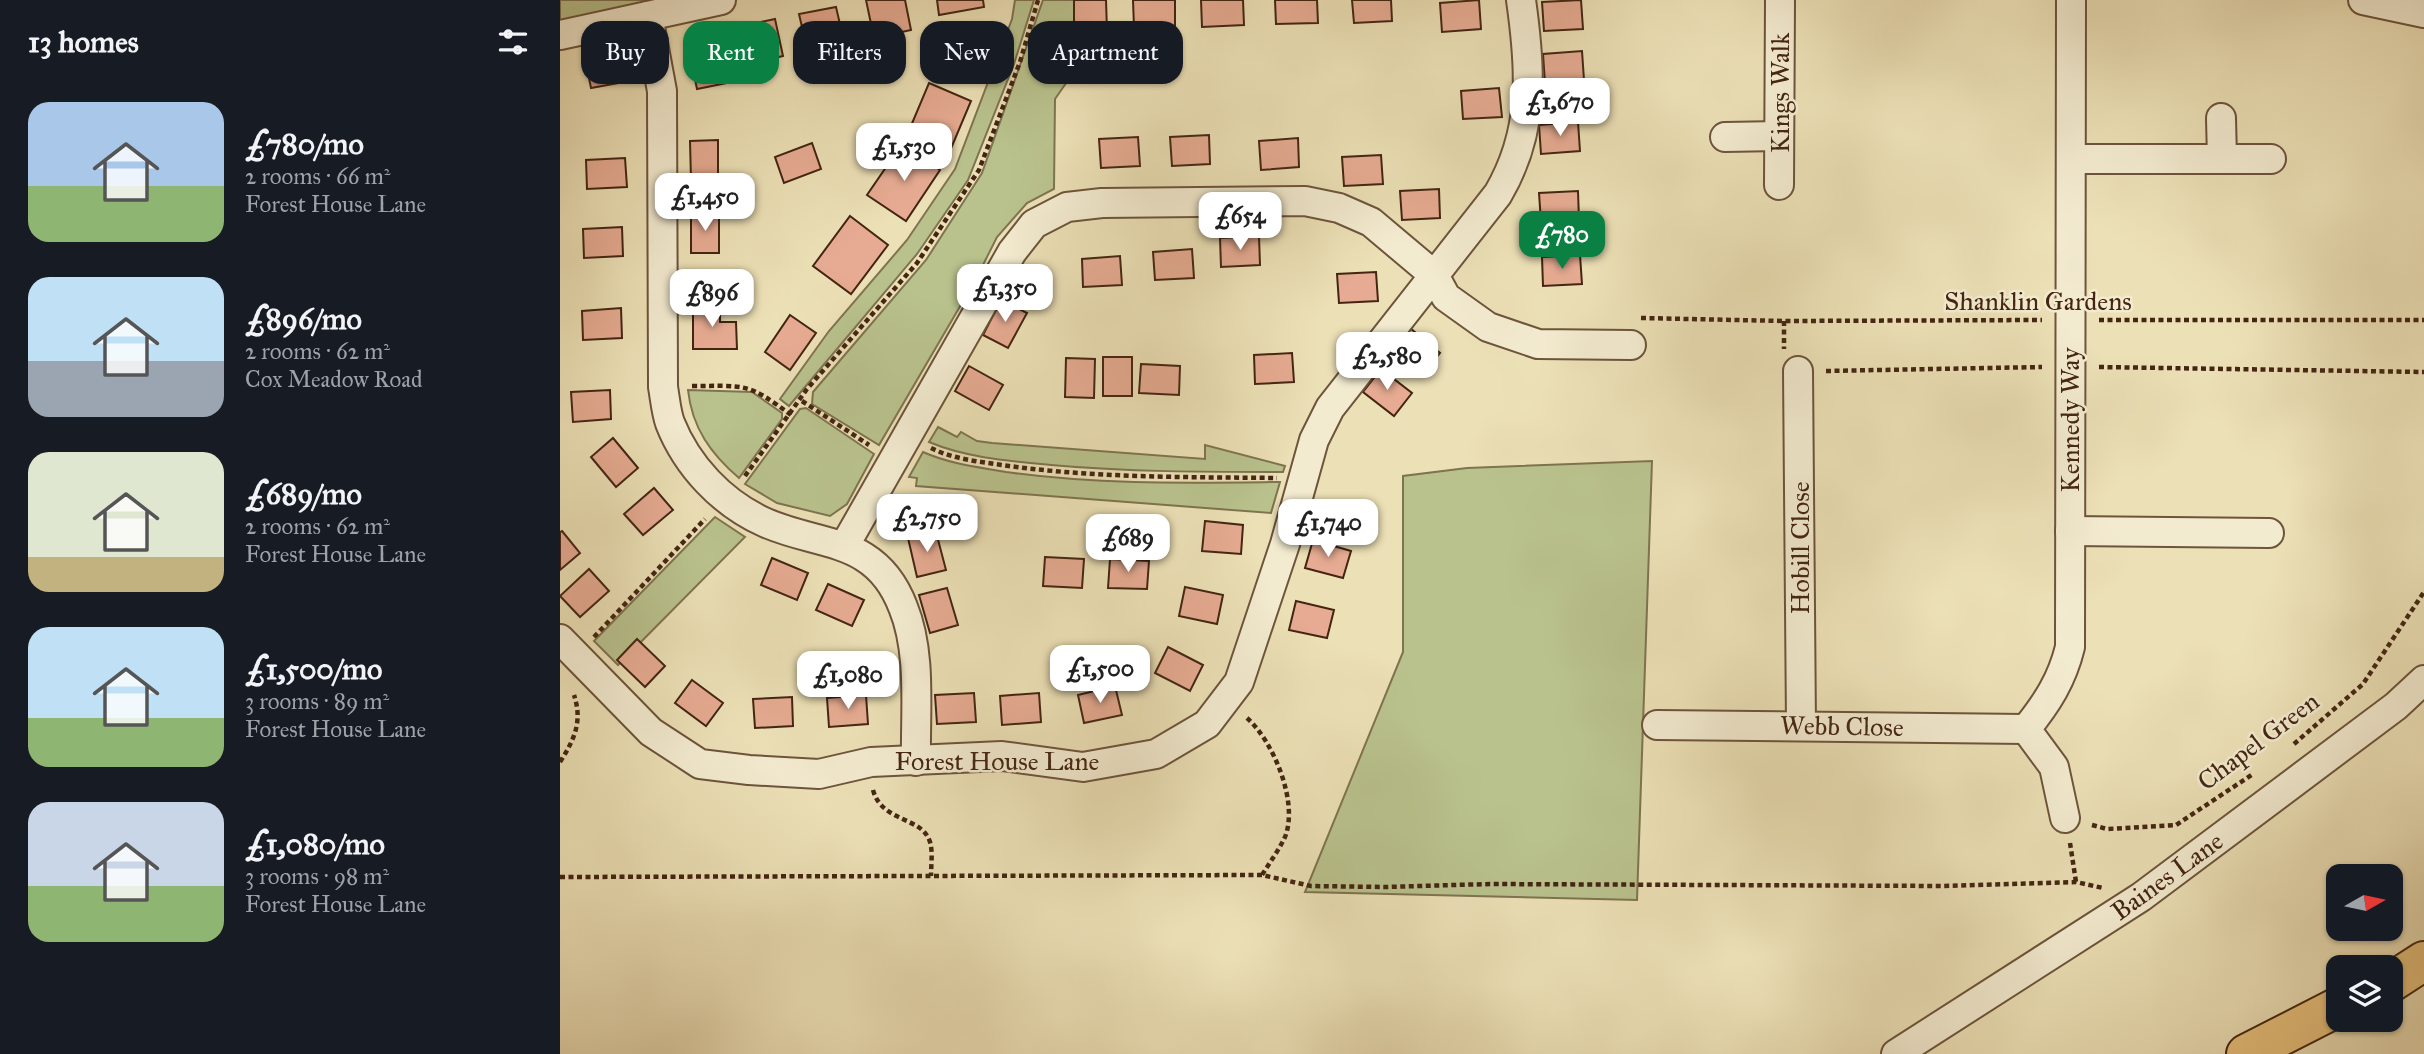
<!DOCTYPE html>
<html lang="en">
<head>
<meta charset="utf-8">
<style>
	body { margin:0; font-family:"IM FELL Great Primer",serif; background:#242831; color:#f1f3f6; height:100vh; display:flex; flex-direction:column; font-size:26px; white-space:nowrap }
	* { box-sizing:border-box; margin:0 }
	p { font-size:23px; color:#9ea1a6 }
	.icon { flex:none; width:38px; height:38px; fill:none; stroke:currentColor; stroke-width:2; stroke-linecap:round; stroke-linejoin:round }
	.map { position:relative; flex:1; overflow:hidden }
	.side { display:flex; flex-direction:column; background:#171b24; width:560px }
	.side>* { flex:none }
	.hud { position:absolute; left:21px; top:21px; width:665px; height:63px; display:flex; gap:14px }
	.needle { width:46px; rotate:81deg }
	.fabs { position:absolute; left:1766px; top:864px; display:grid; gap:14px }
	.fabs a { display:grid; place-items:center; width:77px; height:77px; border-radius:14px; background:#171b24; box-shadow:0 2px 5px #0004; font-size:35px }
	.price { position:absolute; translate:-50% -60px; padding:0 16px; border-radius:14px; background:#fff; color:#222; font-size:23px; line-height:46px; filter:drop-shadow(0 2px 4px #0008) }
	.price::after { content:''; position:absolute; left:50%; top:42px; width:21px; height:16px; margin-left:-10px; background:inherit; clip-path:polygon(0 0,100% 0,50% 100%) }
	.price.current { background:#0b8043; color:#fff }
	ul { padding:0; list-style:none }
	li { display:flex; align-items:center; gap:21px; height:175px; padding:0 28px }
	li span { display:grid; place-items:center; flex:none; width:196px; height:140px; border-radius:21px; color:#555 }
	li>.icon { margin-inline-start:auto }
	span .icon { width:84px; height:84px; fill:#fffc; stroke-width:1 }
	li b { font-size:30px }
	h2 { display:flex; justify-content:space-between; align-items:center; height:84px; padding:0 28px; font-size:30px }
	.tag { padding:0 24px; border-radius:21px; background:#171b24; box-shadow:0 2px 5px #0004; font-size:24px; line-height:63px }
	.tag.current { background:#0b8043; color:#fff }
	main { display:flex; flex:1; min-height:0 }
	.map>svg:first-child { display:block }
</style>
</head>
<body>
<main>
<section class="side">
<h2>13 homes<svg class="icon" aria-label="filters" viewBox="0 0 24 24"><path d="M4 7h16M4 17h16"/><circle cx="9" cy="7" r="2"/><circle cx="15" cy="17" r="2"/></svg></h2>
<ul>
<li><span style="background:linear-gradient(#a9c7e8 60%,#8fb573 0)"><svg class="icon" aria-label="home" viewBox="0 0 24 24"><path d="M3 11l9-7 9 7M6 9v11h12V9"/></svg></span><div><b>£780/mo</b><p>2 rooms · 66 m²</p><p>Forest House Lane</p></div></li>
<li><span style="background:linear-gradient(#bfe0f5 60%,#9aa5b1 0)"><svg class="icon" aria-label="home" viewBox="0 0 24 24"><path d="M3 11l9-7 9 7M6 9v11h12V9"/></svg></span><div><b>£896/mo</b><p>2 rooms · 62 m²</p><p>Cox Meadow Road</p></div></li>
<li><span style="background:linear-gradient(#dfe7d0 75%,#c2b280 0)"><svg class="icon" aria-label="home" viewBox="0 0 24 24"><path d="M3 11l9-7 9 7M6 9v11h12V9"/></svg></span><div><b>£689/mo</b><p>2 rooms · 62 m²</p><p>Forest House Lane</p></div></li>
<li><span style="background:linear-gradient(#bfe0f5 65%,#8fb573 0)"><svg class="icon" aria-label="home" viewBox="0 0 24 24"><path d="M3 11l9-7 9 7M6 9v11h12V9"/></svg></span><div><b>£1,500/mo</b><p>3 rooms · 89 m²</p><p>Forest House Lane</p></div></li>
<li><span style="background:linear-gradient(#c9d6e8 60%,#8fb573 0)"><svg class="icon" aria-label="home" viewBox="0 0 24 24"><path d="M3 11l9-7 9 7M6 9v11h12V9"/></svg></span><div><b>£1,080/mo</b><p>3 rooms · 98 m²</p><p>Forest House Lane</p></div></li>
</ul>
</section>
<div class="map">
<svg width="1864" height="1054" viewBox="0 0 1864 1054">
	<rect width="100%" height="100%" fill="#ece0b6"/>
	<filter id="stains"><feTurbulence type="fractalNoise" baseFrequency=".00286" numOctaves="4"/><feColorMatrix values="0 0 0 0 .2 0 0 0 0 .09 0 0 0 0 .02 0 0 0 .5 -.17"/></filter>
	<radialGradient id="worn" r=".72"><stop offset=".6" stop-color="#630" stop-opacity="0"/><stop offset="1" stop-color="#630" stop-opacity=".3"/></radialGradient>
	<g fill="#b9c28d" stroke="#7e7450" stroke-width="2">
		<path d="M0,0H97L0,21Z"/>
		<path d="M455,0H474L454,64L408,180L357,254L229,406L220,399L269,331L347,240L395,169L452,19Z"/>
		<path d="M483,0H529L525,56L495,99L494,189L467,203L437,237L416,279L319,445L252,404L253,392L366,260L422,173Z"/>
		<path d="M128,390L192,392L222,413V419L179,478C151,454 132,428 128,390Z"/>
		<path d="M246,408L314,454L287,504L270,516L217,503L185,484L240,409Z"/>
		<path d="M378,427L397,437L401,432L417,441L432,443L645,459V445L725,466L723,472C645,472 568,472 491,465C450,461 407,458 369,442Z"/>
		<path d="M363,452C390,464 418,467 446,472C537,485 628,483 720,482L711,513L356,486L357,478L349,477Z"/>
		<path d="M1092,461L1077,900L745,892L843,652V476L907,468Z"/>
		<path d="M155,517L185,537L58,665L34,641Z"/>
	</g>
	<g fill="#e6ab92" stroke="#432512" stroke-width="2">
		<path d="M306,0H345L351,30L314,38Z"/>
		<path d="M377,0H423L424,7L379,15Z"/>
		<path d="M514,0H546L547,31H514Z"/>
		<path d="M573,0H615V26L574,27Z"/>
		<path d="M641,0H683L684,25L642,27Z"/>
		<path d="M715,0H757L758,23L716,24Z"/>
		<path d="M792,0H831L832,21L794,23Z"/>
		<path d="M919,0L921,29L882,32L880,3Z"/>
		<path d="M1021,0L1023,29L984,31L982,2Z"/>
		<path d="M276,7L285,46L248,53L239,14Z"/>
		<path d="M215,19L223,56L180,66L172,28Z"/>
		<path d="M159,39L167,83L137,89L128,45Z"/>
		<path d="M69,45L75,80L31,88L24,53Z"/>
		<path d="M1022,51L1024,80L985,83L983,54Z"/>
		<path d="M369,83L411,101L387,158L345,140Z"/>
		<path d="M939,88L942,117L903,119L901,91Z"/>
		<path d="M1018,122L1020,151L981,154L979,125Z"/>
		<path d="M649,135L650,164L612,166L610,137Z"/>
		<path d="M578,137L580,166L541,168L539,139Z"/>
		<path d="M738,138L739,167L701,170L699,141Z"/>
		<path d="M158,140V180H131L130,141Z"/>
		<path d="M252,143L261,169L224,183L215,157Z"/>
		<path d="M342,144L380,170L346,221L307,195Z"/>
		<path d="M821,155L823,184L784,186L782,157Z"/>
		<path d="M65,158L67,187L27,189L26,160Z"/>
		<path d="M879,189L880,218L842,220L840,191Z"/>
		<path d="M1018,191L1019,220L981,222L979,193Z"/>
		<rect x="131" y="213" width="28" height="40"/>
		<path d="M290,216L328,245L291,294L253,266Z"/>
		<path d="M62,227L63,256L24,258L23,229Z"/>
		<path d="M699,236L700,265L661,267L660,238Z"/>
		<path d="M632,249L634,278L595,280L593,252Z"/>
		<path d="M1020,255L1022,284L983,286L982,257Z"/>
		<path d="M560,256L562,285L523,287L522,259Z"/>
		<path d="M816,272L818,301L779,303L777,274Z"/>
		<path d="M441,300L467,313L448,348L423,335Z"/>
		<path d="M133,305H160V322H176L177,349H133Z"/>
		<path d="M61,308L62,338L23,340L22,311Z"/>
		<path d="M230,315L256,333L230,370L205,352Z"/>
		<path d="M850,328L880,353L862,375L832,350Z"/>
		<path d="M732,353L734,382L695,384L694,355Z"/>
		<rect x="543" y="357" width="29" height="39"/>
		<path d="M506,358L535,359L534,398L505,397Z"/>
		<path d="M581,364L620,366L619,395L579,393Z"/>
		<path d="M409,366L443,385L429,410L395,391Z"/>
		<path d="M821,369L852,393L834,416L803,392Z"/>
		<path d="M50,390L51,419L13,422L11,392Z"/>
		<path d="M53,438L78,468L56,487L31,457Z"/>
		<path d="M94,488L113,510L83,535L64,514Z"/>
		<path d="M645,521L683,525L681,554L642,551Z"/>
		<path d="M2,531L20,553L0,570V532Z"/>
		<path d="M376,532L386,570L357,577L348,538Z"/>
		<path d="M753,540L791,551L783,578L745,568Z"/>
		<path d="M485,557L524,559L522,588L483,586Z"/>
		<path d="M212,558L248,573L237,600L201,585Z"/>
		<path d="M550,559L589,561L587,589L548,588Z"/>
		<path d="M29,569L49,591L20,617L0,596Z"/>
		<path d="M268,584L304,600L292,626L256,610Z"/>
		<path d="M625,587L663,595L657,624L619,616Z"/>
		<path d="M387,588L398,625L370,633L359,595Z"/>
		<path d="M736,601L774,610L767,638L729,630Z"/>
		<path d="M77,639L105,666L85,687L57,660Z"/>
		<path d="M608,647L643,665L630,691L595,673Z"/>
		<path d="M132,680L163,703L146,726L115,703Z"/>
		<path d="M555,686L562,715L524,723L518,695Z"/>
		<path d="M414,693L416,722L377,724L375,695Z"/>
		<path d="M479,693L481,722L442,725L440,696Z"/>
		<path d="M306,695L308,724L269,727L267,698Z"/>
		<path d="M232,697L233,726L195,728L193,699Z"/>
	</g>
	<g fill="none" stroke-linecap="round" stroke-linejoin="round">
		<g stroke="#6d543b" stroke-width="32">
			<g id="minor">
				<path d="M1803,0L1864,13"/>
				<path d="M88,16L102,91L103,387C105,398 106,412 110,423C127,466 162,503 204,522C259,547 316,536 343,607C362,653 355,712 356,761"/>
				<path d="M0,35L161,0"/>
				<path d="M1661,118L1662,159"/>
				<path d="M1165,137L1219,136"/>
				<path d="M1511,159H1711"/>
				<path d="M1219,185L1220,0"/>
				<path d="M1238,371L1241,726"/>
				<path d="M1510,531L1709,533"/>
				<path d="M285,545L452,252L474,224L507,207L542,203L745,201L779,208L811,222L874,275L886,297L928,327L978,344L1071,345"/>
				<path d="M0,639L91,732L140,764L189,770L259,774L311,762L442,756L523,767L596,754L647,724L679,682L725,544L754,440L770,408L938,194C975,131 971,70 961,0"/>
				<path d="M1097,725L1466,729"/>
				<path d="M1505,818L1494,767L1466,729C1487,703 1502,680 1510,647L1511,0"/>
				<path d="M1336,1054L1581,897L1836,706L1864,680"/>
			</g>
		</g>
		<g stroke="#432512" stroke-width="42">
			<g id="highway">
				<path d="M1830,983L1864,961"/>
				<path d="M1686,1054L1778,1007"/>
			</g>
		</g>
		<g stroke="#432512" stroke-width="4.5" stroke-dasharray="5 3.5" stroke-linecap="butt">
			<path d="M1081,318L1224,321L1482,320"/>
			<path d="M1539,320H1864"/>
			<path d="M1224,321V349"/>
			<path d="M1539,367L1864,372"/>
			<path d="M1266,371L1482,367"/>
			<path d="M132,386C186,386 187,382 231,415"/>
			<path d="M242,401L309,445"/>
			<path d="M371,448C395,460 423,462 449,466C538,478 627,477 717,478"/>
			<path d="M185,476L247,389L357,263L419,170L460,62L478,0"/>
			<path d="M34,637L145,519"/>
			<path d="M687,718C713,741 739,802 725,837C719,850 710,862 702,875"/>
			<path d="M1734,744L1803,684L1864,592"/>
			<path d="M0,762C14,740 23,722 14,695"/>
			<path d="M313,790C322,823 362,816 370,842C373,852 371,865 371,876"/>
			<path d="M1532,825L1547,829L1616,825L1693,774"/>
			<path d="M1510,843L1516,882"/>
			<path d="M0,877L702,875L751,886L825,887L930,884L1384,886L1516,882L1543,888"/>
		</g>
		<use href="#minor" stroke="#f3ebd0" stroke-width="28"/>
		<use href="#highway" stroke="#e6c07b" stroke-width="38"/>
	</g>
	<g text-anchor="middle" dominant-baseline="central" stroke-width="5" stroke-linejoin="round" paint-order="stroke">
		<g font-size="26" fill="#432512" stroke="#f3ebd0">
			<text transform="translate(1220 93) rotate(-90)">Kings Walk</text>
			<text x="1478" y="301">Shanklin Gardens</text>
			<text transform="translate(1510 420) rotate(-90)">Kennedy Way</text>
			<text transform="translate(1240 548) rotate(-90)">Hobill Close</text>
			<text transform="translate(1282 726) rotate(1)">Webb Close</text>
			<text transform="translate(1698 741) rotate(-37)">Chapel Green</text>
			<text x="437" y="761">Forest House Lane</text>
			<text transform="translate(1607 876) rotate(-36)">Baines Lane</text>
		</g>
	</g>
	<rect width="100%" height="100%" filter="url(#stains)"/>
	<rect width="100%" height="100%" fill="url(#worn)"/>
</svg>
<div class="fabs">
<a><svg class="needle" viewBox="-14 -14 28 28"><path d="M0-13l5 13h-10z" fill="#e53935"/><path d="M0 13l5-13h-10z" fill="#9ea1a6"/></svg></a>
<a><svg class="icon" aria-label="layers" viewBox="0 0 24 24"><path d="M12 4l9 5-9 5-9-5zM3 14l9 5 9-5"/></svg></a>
</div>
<b class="price" style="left:1000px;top:138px">£1,670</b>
<b class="price" style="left:344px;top:183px">£1,530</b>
<b class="price" style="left:145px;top:233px">£1,450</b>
<b class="price" style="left:680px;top:252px">£654</b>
<b class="price current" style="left:1002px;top:271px">£780</b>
<b class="price" style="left:445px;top:324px">£1,350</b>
<b class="price" style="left:152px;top:329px">£896</b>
<b class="price" style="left:827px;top:392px">£2,580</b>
<b class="price" style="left:367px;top:554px">£2,750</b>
<b class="price" style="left:768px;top:559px">£1,740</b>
<b class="price" style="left:568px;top:574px">£689</b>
<b class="price" style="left:540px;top:705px">£1,500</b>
<b class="price" style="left:288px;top:711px">£1,080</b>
<div class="hud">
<a class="tag">Buy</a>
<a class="tag current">Rent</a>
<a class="tag">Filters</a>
<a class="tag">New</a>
<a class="tag">Apartment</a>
</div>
</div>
</main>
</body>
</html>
